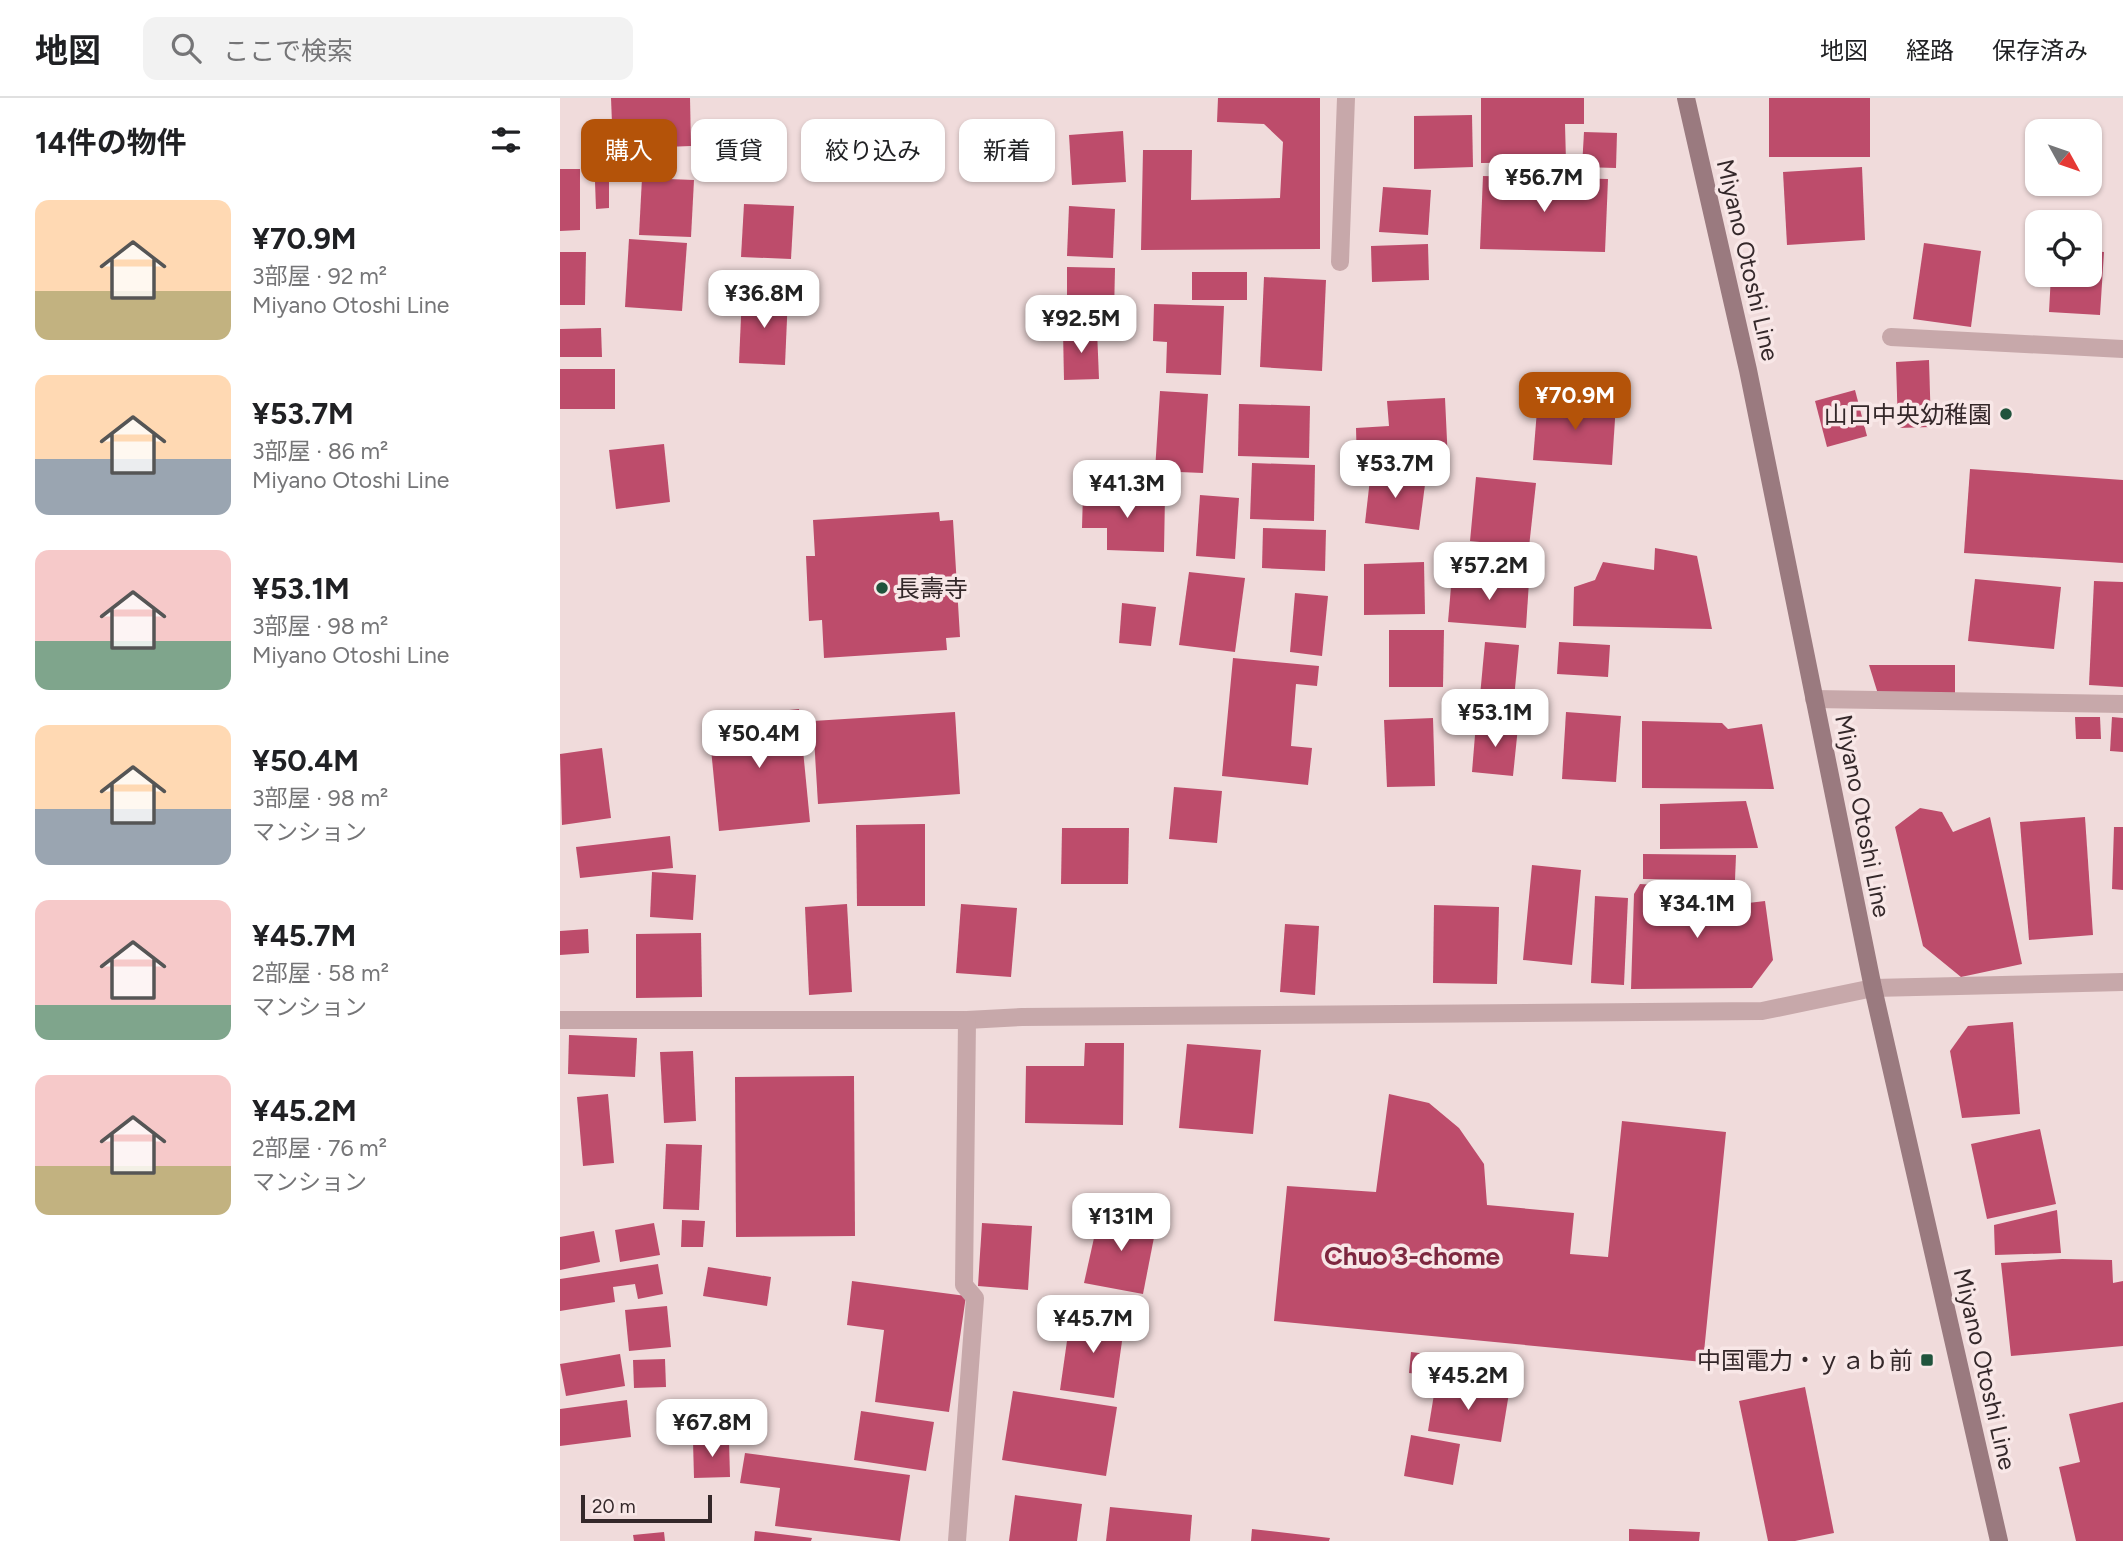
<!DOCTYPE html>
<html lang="ja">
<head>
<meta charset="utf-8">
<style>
	body { margin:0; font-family:Figtree,"Noto Sans JP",sans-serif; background:#f2f2f2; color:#202124; height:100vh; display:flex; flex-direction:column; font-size:26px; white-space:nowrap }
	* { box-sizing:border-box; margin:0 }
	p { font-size:23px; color:#757577 }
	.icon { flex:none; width:38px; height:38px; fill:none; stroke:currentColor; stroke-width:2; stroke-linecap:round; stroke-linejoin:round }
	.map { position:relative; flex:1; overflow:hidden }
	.sheet { display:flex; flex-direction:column; background:#fff; width:560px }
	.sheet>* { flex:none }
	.top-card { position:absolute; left:21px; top:21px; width:665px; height:63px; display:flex; gap:14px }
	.needle { width:46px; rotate:130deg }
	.buttons { position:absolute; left:1465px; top:21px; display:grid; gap:14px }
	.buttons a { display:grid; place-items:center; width:77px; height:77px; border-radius:14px; background:#fff; box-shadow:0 2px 5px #0004; font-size:35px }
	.scale { position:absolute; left:21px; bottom:18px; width:131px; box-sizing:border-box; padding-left:7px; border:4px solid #34282a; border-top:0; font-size:19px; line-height:24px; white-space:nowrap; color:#34282a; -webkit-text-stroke:5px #f8e7e7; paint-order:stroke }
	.price { position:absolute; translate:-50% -60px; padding:0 16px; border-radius:14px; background:#fff; color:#222; font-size:23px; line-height:46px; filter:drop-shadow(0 2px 4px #0008) }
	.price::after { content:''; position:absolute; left:50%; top:42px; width:21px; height:16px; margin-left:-10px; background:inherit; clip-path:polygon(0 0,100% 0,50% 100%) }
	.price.on { background:#b45309; color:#fff }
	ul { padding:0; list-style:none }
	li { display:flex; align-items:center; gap:21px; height:175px; padding:0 35px }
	li span { display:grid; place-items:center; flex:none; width:196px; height:140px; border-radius:14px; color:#555 }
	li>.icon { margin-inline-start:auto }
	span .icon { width:84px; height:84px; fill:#fffc; stroke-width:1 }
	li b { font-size:30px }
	h2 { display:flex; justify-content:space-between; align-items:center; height:84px; padding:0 35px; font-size:30px }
	.tag { padding:0 24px; border-radius:14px; background:#fff; box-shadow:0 2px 5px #0004; font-size:24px; line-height:63px }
	.tag.on { background:#b45309; color:#fff }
	header { display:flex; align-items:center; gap:42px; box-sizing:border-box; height:98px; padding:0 35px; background:#fff; border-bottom:2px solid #e0e0e0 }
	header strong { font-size:33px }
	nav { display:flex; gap:38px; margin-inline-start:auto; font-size:24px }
	.search { width:490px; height:63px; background:#f2f2f2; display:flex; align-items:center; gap:18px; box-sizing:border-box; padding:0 24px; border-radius:14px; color:#757577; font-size:26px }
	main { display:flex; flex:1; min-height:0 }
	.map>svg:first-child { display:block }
</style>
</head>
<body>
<header>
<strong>地図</strong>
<div class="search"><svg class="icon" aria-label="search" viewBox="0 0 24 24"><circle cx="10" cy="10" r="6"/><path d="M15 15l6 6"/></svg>ここで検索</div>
<nav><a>地図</a><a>経路</a><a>保存済み</a></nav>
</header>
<main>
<section class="sheet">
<h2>14件の物件<svg class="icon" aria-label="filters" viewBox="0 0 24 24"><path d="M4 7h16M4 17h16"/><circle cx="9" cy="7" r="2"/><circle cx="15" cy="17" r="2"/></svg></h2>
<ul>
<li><span style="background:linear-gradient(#ffd9b3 65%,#c2b280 0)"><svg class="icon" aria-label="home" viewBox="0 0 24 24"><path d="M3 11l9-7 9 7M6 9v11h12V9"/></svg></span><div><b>¥70.9M</b><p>3部屋 · 92 m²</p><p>Miyano Otoshi Line</p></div></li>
<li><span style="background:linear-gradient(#ffd9b3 60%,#9aa5b1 0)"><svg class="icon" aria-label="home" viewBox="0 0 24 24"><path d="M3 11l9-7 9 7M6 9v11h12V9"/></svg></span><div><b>¥53.7M</b><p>3部屋 · 86 m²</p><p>Miyano Otoshi Line</p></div></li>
<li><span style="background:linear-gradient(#f6c9c9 65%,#7fa58c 0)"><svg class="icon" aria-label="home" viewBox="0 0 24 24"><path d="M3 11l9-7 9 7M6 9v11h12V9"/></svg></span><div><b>¥53.1M</b><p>3部屋 · 98 m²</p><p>Miyano Otoshi Line</p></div></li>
<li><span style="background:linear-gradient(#ffd9b3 60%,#9aa5b1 0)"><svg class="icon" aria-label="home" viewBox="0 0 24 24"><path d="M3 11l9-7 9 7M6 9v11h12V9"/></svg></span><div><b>¥50.4M</b><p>3部屋 · 98 m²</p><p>マンション</p></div></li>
<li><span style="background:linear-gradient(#f6c9c9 75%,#7fa58c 0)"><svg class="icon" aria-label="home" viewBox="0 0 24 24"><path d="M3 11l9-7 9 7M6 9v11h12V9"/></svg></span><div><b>¥45.7M</b><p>2部屋 · 58 m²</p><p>マンション</p></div></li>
<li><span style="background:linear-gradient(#f6c9c9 65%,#c2b280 0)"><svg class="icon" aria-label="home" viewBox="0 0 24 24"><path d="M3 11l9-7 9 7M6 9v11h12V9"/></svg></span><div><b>¥45.2M</b><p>2部屋 · 76 m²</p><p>マンション</p></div></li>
</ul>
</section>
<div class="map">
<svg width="1563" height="1443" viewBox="0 0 1563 1443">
	<rect width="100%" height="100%" fill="#f0dbdb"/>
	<g fill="#bd4c6b">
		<path d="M51,0H130L131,48L53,51Z"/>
		<path d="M658,0H760V151L581,152L583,52H632L631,102L720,100L723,44L704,26L657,24Z"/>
		<path d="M921,0H1024V26H1005L1006,64L921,65Z"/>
		<rect x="1209" y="0" width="101" height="59"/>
		<path d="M912,17L913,69L854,71V18Z"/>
		<path d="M563,33L566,84L512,87L509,37Z"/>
		<path d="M1024,34L1057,35L1056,70L1022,69Z"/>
		<path d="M1302,69L1305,142L1227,147L1223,74Z"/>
		<path d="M0,71H20V132L0,133Z"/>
		<path d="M923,78L1048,81L1045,154L920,151Z"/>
		<path d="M82,80L134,82L131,139L79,137Z"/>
		<path d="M49,83V110L36,111L35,84Z"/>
		<path d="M823,89L871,92L868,137L819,134Z"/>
		<path d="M184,106L234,108L231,161L181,159Z"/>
		<path d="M509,108L555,111L553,160L507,158Z"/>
		<path d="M69,141L127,145L122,213L65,209Z"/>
		<path d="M1364,145L1421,153L1411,229L1353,221Z"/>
		<path d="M868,146L869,182L812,184L811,148Z"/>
		<path d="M1530,153L1544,154L1540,217L1489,214L1491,177H1530Z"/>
		<path d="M0,154H26L25,207H0Z"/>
		<path d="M507,169L555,170L554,216L507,215Z"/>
		<rect x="632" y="174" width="55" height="28"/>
		<path d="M704,179L766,182L762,273L700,269Z"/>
		<path d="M182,196L228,198L225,267L179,265Z"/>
		<path d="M594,206L664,208L661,277L606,275L607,244L593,243Z"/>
		<path d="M41,230L42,259H0V231Z"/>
		<path d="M537,232L539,281L504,282L503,233Z"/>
		<path d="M1369,262L1371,329L1338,330L1336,264Z"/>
		<rect x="0" y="271" width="55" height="40"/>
		<path d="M1295,292L1307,338L1267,349L1255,303Z"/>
		<path d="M600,293L648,296L643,375L595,373Z"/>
		<path d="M885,300L888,364L797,370L796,330L829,328L827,303Z"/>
		<path d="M978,300L1056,306L1052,367L973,362Z"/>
		<path d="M679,306L750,308L749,360L678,358Z"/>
		<path d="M104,346L110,404L56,411L49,352Z"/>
		<path d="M692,365L755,367L754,423L690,421Z"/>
		<path d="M1410,371L1563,382V465L1404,455Z"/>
		<path d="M811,372L866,379L859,432L805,425Z"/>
		<path d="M916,379L976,385L969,449L910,443Z"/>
		<path d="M523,395L605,397L604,454L547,452V430H522Z"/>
		<path d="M640,397L679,400L675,461L636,458Z"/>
		<path d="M379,414L380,423L393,422L400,539L386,540L387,552L264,560L262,522L249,523L246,458H255L253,422Z"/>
		<path d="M703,430L766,432L765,473L702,470Z"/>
		<path d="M1095,450L1137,458L1152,531L1013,528L1014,489L1035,482L1043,464L1094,472Z"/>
		<path d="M864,464L865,516L804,517V466Z"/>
		<path d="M629,474L685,480L675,554L619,547Z"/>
		<path d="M892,477L969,483L966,530L888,524Z"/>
		<path d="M1415,481L1501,489L1494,551L1408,543Z"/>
		<path d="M1534,483L1563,484V589L1529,587Z"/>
		<path d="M735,495L768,498L762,558L730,554Z"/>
		<path d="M562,505L596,509L591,548L559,545Z"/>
		<path d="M829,532H884L883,589H829Z"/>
		<path d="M925,544L959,547L954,601L920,598Z"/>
		<path d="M999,544L1050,547L1048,579L997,576Z"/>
		<path d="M673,560L759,568L757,588L736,586L731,648L752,650L748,687L662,678Z"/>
		<path d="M1309,567H1395V597L1318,596Z"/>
		<path d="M239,611L250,724L159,733L148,620Z"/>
		<path d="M395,614L400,696L258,706L253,623Z"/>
		<path d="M1006,614L1061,618L1056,684L1002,681Z"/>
		<path d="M1515,619H1540L1541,641H1516Z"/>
		<path d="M1552,619L1563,620V654L1550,653Z"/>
		<path d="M873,620L875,688L827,689L824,622Z"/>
		<path d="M1082,623L1162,625L1168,631L1202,626L1214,691L1082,690Z"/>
		<path d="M916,625L958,629L953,678L912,674Z"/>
		<path d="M42,650L51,720L2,727L0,656Z"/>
		<path d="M614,689L662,693L657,745L609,741Z"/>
		<path d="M1186,703L1198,750L1100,751V706Z"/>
		<path d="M1360,710L1382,714L1393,734L1430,719L1462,866L1401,879L1363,848L1335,729Z"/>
		<path d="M1525,719L1533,837L1469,842L1460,724Z"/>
		<path d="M365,726V808H297L296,727Z"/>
		<path d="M1554,729H1563V792L1552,791Z"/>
		<path d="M502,730H569L568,786H501Z"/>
		<path d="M110,738L113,770L20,780L16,749Z"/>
		<path d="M1083,756L1176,757L1175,782L1083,781Z"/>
		<path d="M972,767L1021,772L1012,867L963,862Z"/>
		<path d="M92,774L136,777L133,822L90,819Z"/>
		<path d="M1080,786L1114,788L1123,791H1156L1163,808L1205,803L1213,862L1192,890L1071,891L1074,796Z"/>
		<path d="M1035,798L1068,800L1064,887L1031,885Z"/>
		<path d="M287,806L292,894L249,897L245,809Z"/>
		<path d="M401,806L457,810L451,879L396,875Z"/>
		<path d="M874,807L939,809L937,886L873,885Z"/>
		<path d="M725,826L759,828L755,897L720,894Z"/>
		<path d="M28,831L29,855L0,857V833Z"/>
		<path d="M141,835L142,899L76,900V836Z"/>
		<path d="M1453,924L1460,1016L1402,1020L1390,953L1408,928Z"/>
		<path d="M9,937L77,940L75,979L8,976Z"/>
		<path d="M525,945H564L563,1027L465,1025L466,968H524Z"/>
		<path d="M627,946L701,952L693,1036L619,1030Z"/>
		<path d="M133,953L136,1023L104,1025L100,954Z"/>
		<path d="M294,978L295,1138L176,1139L175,979Z"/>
		<path d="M48,996L54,1065L23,1068L17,999Z"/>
		<path d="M829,996L869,1005L899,1030L924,1066L927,1107L1014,1115L1010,1156L1048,1159L1062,1023L1166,1034L1143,1264L714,1223L727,1088L816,1094Z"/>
		<path d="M1480,1031L1496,1106L1427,1121L1411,1046Z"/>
		<path d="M106,1046L142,1047L139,1112L103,1111Z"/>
		<path d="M1497,1112L1501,1155L1435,1157L1434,1127Z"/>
		<path d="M540,1113L597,1124L583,1196L524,1185Z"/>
		<path d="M122,1122L145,1123L143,1149H121Z"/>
		<path d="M94,1125L100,1157L60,1164L55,1132Z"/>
		<path d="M422,1125L472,1128L468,1192L418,1188Z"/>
		<path d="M34,1133L40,1164L0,1172V1139Z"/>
		<path d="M1502,1161L1552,1162L1553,1185L1563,1183V1248L1451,1258L1441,1165Z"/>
		<path d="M98,1166L103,1196L78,1201L75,1186L53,1189L55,1204L0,1213V1181Z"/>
		<path d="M148,1169L211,1179L207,1208L143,1198Z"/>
		<path d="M292,1183L406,1198L389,1314L315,1304L324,1232L287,1227Z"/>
		<path d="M107,1208L111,1249L69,1253L65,1212Z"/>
		<path d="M511,1215L565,1222L554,1300L500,1292Z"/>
		<path d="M851,1254L898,1260L895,1280L849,1275Z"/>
		<path d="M60,1256L65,1288L6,1298L0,1266Z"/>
		<path d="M105,1261L106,1289L74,1290L73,1262Z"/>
		<path d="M876,1284L949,1295L941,1344L868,1333Z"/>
		<path d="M1245,1289L1274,1435L1235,1443H1208L1179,1303Z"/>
		<path d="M453,1293L557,1309L546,1378L442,1362Z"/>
		<path d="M67,1302L71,1339L0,1348V1311Z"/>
		<path d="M1563,1304V1443H1516L1499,1369L1520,1364L1509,1316Z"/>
		<path d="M301,1313L374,1324L366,1373L294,1362Z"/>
		<path d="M851,1337L900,1346L893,1387L844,1378Z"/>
		<path d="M169,1342L170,1379L134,1380L133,1343Z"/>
		<path d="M185,1355L350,1377L340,1443L215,1428L220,1390L180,1385Z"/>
		<path d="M455,1397L522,1406L517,1443H449Z"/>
		<path d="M550,1409L632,1417L630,1443H546Z"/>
		<path d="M692,1431L770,1440L769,1443H691Z"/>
		<path d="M1069,1431L1140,1434L1139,1443H1069Z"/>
		<path d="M195,1433L252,1440L251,1443H194Z"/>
		<path d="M104,1434L105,1443H74L73,1437Z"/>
	</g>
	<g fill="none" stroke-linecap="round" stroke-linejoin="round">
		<g stroke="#c7a8aa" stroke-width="18">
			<path d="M780,164L786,0"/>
			<path d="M1254,601L1563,606"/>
		</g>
		<g stroke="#c7a8aa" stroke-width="18">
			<path d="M1331,239L1563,251"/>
			<path d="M0,922H407L462,919L1202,913L1313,890L1563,884"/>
			<path d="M397,1443L415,1200L404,1187L407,922"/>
		</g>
		<path stroke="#9a7a7f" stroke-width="18" d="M1126,0L1188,272L1313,890L1439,1443"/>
	</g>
	<g fill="#20533c" stroke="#f8e7e7" stroke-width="2.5">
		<circle cx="1446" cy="316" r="7"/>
		<circle cx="322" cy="490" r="7"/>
		<rect x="1360" y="1255" width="14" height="14" rx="3.5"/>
	</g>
	<g text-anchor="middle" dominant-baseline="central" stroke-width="7" stroke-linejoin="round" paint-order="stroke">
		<g font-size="24" fill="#34282a" stroke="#f8e7e7">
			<text transform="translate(1188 162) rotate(77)">Miyano Otoshi Line</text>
			<text transform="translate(1303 718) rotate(79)">Miyano Otoshi Line</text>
			<text transform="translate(1425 1271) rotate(77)">Miyano Otoshi Line</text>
		</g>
		<g font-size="24" fill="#34282a" stroke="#f8e7e7" text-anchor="end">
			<text x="1432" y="316">山口中央幼稚園</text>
			<text x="336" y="490" text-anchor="start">長壽寺</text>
			<text x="1353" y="1262">中国電力・ｙａｂ前</text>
		</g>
		<g font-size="26" font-weight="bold" fill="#7d273f" stroke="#f8e7e7">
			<text x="852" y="1158">Chuo 3-chome</text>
		</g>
	</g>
</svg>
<div class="buttons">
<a><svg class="needle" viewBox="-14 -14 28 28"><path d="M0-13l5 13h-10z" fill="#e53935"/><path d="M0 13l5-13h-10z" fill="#757577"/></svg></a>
<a><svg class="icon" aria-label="locate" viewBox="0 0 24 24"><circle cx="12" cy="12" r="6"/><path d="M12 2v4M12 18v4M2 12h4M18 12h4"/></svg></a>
</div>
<div class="scale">20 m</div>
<b class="price" style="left:984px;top:116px">¥56.7M</b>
<b class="price" style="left:204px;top:232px">¥36.8M</b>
<b class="price" style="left:521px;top:257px">¥92.5M</b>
<b class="price on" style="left:1015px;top:334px">¥70.9M</b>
<b class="price" style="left:835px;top:402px">¥53.7M</b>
<b class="price" style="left:567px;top:422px">¥41.3M</b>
<b class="price" style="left:929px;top:504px">¥57.2M</b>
<b class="price" style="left:935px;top:651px">¥53.1M</b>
<b class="price" style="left:199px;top:672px">¥50.4M</b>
<b class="price" style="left:1137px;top:842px">¥34.1M</b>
<b class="price" style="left:561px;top:1155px">¥131M</b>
<b class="price" style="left:533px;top:1257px">¥45.7M</b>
<b class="price" style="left:908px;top:1314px">¥45.2M</b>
<b class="price" style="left:152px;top:1361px">¥67.8M</b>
<div class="top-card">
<a class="tag on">購入</a>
<a class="tag">賃貸</a>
<a class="tag">絞り込み</a>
<a class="tag">新着</a>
</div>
</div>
</main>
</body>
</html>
